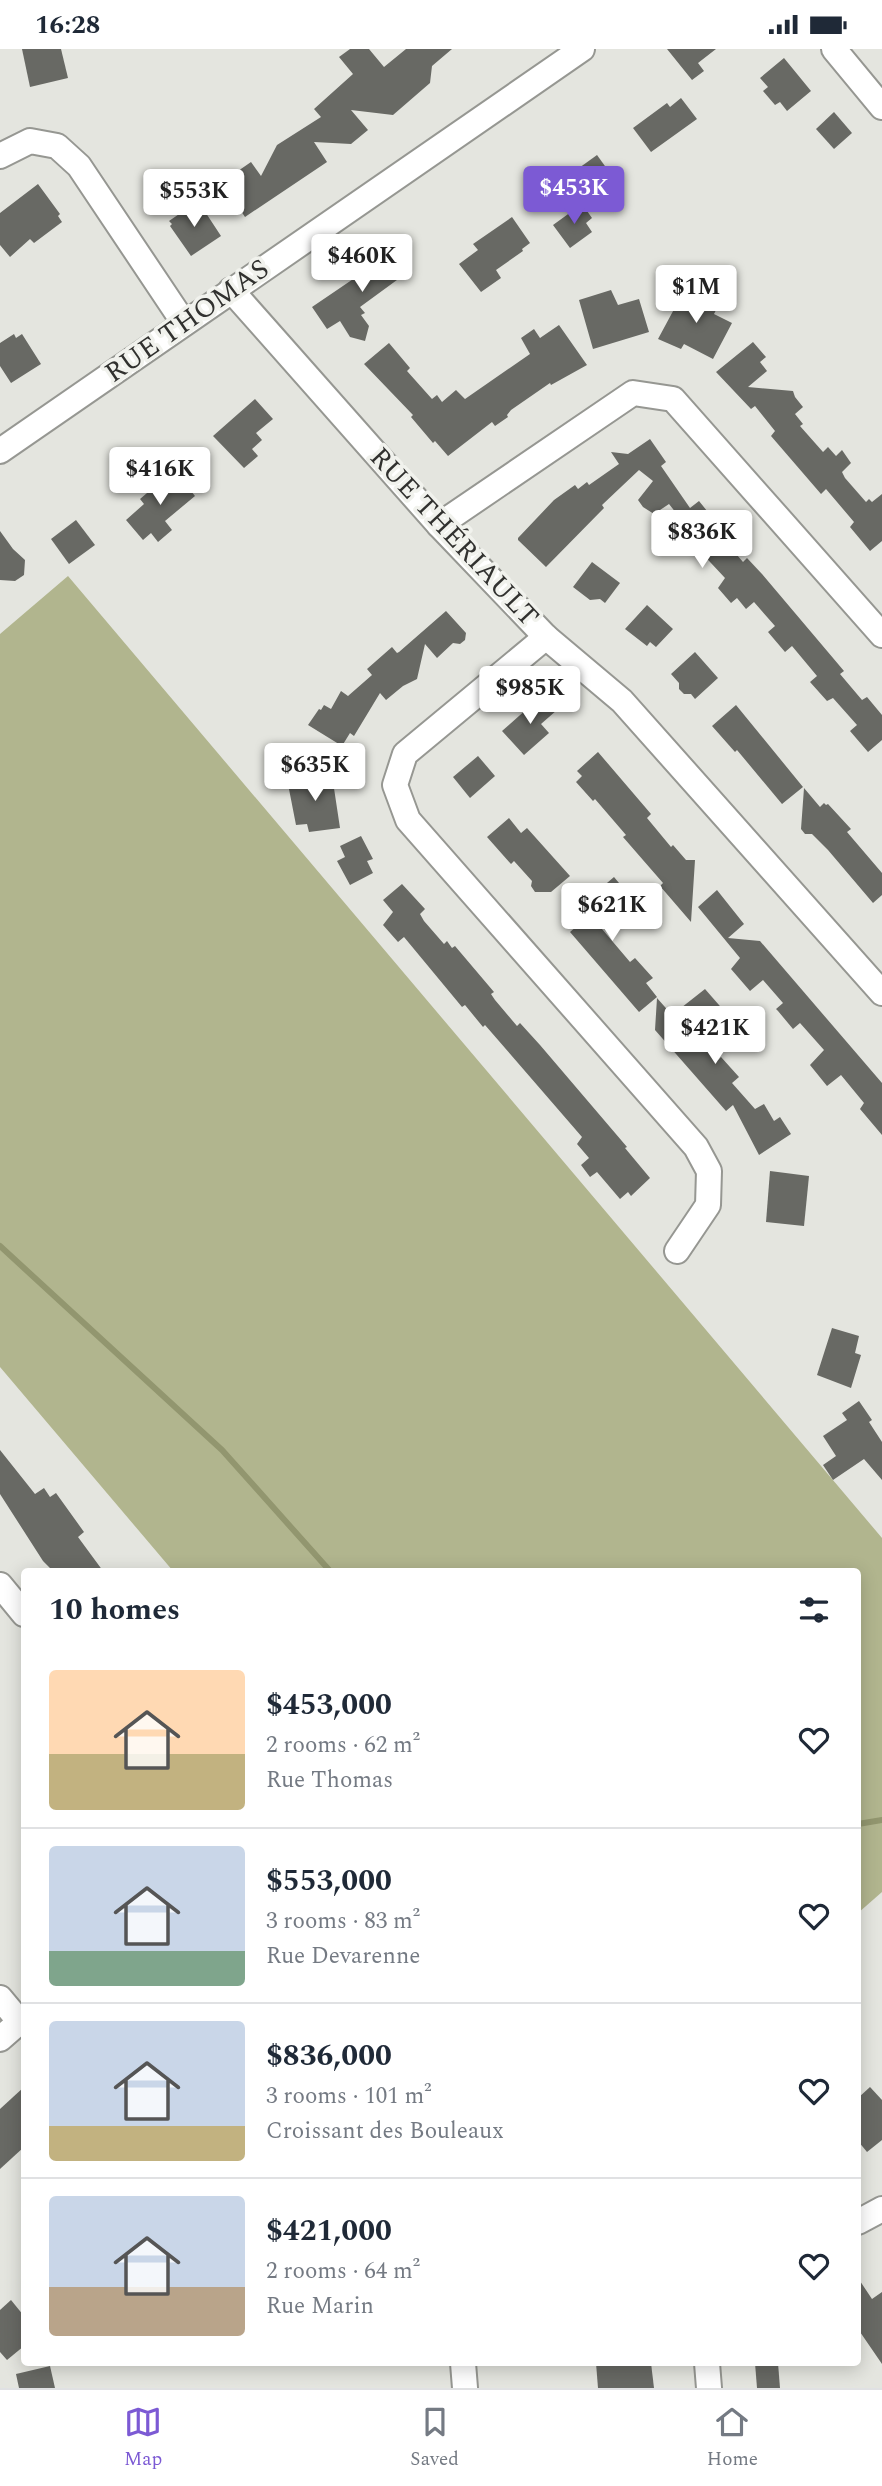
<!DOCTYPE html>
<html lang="en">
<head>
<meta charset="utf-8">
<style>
	body { margin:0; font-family:Spectral,serif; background:#f6f6f7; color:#1f2937; height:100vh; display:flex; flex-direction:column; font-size:26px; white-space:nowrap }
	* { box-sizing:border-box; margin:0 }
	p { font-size:23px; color:#747a83 }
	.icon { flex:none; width:38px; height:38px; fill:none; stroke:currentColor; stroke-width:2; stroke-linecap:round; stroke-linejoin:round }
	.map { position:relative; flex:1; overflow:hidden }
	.drawer { position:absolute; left:21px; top:1519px; width:840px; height:798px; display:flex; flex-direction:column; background:#fff; border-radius:7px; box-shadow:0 4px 18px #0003 }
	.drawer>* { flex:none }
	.price { position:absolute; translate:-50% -60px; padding:0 16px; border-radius:7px; background:#fff; color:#222; font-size:23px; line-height:46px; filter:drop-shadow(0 2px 4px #0008) }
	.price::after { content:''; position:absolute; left:50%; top:42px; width:21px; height:16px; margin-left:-10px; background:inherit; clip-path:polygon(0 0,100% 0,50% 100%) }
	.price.current { background:#7c5ad4; color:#fff }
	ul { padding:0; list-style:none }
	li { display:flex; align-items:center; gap:21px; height:175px; padding:0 28px }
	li+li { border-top:2px solid #e0e1e3 }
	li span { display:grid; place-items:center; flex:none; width:196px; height:140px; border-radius:7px; color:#555 }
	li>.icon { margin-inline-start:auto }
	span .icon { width:84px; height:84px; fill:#fffc; stroke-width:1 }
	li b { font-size:30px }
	h2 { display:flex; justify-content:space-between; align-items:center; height:84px; padding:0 28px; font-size:30px }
	.status { display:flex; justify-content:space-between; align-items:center; height:49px; padding:0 35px; background:#fff; direction:ltr }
	.status svg { height:19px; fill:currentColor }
	.tabs { display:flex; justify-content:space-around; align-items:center; height:98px; border-top:2px solid #e0e1e3; background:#fff; font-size:19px; color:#747a83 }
	.tabs a { display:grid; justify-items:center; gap:4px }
	.tabs .current { color:#7c5ad4 }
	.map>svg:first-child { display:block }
</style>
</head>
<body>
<div class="status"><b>16:28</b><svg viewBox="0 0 49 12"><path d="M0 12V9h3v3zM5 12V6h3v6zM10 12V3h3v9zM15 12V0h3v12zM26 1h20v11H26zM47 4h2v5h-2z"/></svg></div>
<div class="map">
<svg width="882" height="2339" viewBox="0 0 882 2339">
	<rect width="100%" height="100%" fill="#e4e5df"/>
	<path fill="#b1b58e" d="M68,527L882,1489V1843L858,1864V1522H173L0,1318V585Z"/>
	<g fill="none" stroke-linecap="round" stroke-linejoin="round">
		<g stroke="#92966f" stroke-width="6">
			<path d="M0,1197L222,1401L330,1522"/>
			<path d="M858,1775L882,1771"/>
		</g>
	</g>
	<g fill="#686964">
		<path d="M22,0H61L68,29L30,38Z"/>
		<path d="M350,0H369L384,18L406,0H452L432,17L430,34L393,66L351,61L368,81L351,95L314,93L327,113L245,168L225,138L242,127L238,122L251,113L261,127L277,96L321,68L314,60L353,25L339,8Z"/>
		<path d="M667,0H716L698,14L704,22L692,31Z"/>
		<path d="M784,9L811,42L787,62L780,53L775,56L763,42L768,38L760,29Z"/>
		<path d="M681,49L697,70L651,103L633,79L667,54L670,58Z"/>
		<path d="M834,63L852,84L834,100L816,80Z"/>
		<path d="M597,106L615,131L579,157L561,132Z"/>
		<path d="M38,135L60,165L58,167L62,173L34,194L30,190L10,208L0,196V164Z"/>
		<path d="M198,152L221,187L191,207L170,177L172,175L169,172Z"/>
		<path d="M582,155L592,169L586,174L592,183L570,199L553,176Z"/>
		<path d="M512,168L530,194L522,200L523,202L496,221L501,229L481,243L459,215L478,201L473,195Z"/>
		<path d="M396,197L412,220L360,258L365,264L361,266L369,277L365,292L350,288L340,272L327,280L312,258L365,222L373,214L371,212L385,201L387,204Z"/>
		<path d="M686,238L719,255L714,265L732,274L713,310L684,295L681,300L658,290Z"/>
		<path d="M611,241L618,256L639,250L649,283L593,300L579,251Z"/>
		<path d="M559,276L587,316L551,336L550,334L511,361L507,366L508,368L495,377L492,373L448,407L435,392L433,394L411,368L413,366L364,315L389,294L410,319L407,322L432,350L437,346L442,353L456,341L465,350L530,305L521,289L534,280L540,289Z"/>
		<path d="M14,285L16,289L22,285L41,315L11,334L0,317V294Z"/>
		<path d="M753,293L766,308L760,313L767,322L748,338L793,342L795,348L803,358L795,365L803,375L800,377L823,403L828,398L836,407L842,401L851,414L842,423L845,429L866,453L869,450L872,453L882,445V492L870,502L850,478L854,473L826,440L821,445L771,387L775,382L755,357L751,360L716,323Z"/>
		<path d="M255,350L273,370L256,384L262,391L252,400L258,407L244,419L213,387Z"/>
		<path d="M650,390L666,413L661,417L690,459L699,452L724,483L720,486L743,513L747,509L762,525L844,622L840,625L862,651L867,648L882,666V691L868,703L850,682L857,676L833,649L827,652L810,633L817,627L792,597L785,603L768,583L775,577L754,553L746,560L737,549L731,554L718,539L725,529L682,483L688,479L669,455L654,465L643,458L638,451L653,432L639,421L602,456L604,459L546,518L518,491V489L554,451L575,436L578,440L587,433L589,436L619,415L611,403L628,405Z"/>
		<path d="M174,421L195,447L165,472L172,481L158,493L151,484L143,491L126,471L144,455L140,450Z"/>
		<path d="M76,471L95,496L69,515L51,490Z"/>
		<path d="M0,482L13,500L25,511L24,526L15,532L0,531Z"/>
		<path d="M592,513L620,534L605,554L600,550L590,551L573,538Z"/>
		<path d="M647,556L673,580L656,598L650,593L647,597L625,580Z"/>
		<path d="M446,562L466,584L465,591L460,595L453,594L437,609L425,595L417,630L403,637L386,651L380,644L354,687L350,684L342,697L308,676L319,660L321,661L324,656L331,660L341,642L348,647L372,626L367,620L392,598L397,604L399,603Z"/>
		<path d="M695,603L718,629L695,650L691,645H684L679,640V634L671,625Z"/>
		<path d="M546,648L557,661L541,675L549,684L524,706L502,682L528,659L530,662Z"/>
		<path d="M736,656L803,738L782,755L737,701L735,703L712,677Z"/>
		<path d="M598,703L651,765L647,769L671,798L673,796L686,811H695L691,873L660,837L663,834L623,788L626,786L595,750L593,752L576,733L582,727L577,722Z"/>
		<path d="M478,707L495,727L470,749L453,728Z"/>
		<path d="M332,726L340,779L309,783L307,775L296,776L288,735L298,734V730Z"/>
		<path d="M804,739L820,758L824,754L826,756L828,755L851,780L847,783L882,824V846L873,854L828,801L812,785H805L801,780Z"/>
		<path d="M509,769L521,784L527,779L570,827L551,843H535L531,837L532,832L514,812L511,815L487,788Z"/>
		<path d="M361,787L373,810L367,812L373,824L350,836L337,812L345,808L340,797Z"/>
		<path d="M614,828L634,852L602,880L630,913L635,909L653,929L646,934L657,948L639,963L570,883L577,877L571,871L583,861L580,857Z"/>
		<path d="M402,835L425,860L420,865L424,872L444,895L447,892L452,899L455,897L494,943L491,945L495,951L517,977L520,974L540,996L627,1098L625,1099L650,1129L631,1147L628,1143L620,1150L597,1123L590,1128L581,1116L589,1109L577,1095L582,1088L485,976L483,978L465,956L462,958L404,888L398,893L383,876L393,863L383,851Z"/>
		<path d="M717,841L744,875L728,889L760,892L882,1034V1086L860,1060L864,1054L841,1026L827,1037L810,1016L824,1001L800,974L793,980L778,962L776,960L783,954L763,931L750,942L731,920L740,909L698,858Z"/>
		<path d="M705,940L726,964L698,988L718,1011L721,1008L739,1028L732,1034L755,1060L764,1055L774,1072L780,1068L791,1085L759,1106L733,1056L726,1062L655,981L657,949L672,966Z"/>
		<path d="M770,1122L809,1127L804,1177L766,1173Z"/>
		<path d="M832,1279L859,1287L855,1304L861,1306L851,1339L817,1326Z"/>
		<path d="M859,1352L872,1371L869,1373L882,1393V1431L864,1410L833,1431L823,1416L836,1407L823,1387L847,1371L842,1364Z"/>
		<path d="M0,1401L35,1445L44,1439L50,1448L56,1444L84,1483L78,1488L103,1522H53L43,1512L0,1445Z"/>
		<path d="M24,2038V2098L0,2120V2060Z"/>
		<path d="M870,2038L882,2051V2091L867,2103L858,2092V2049Z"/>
		<path d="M858,2229L872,2250L882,2243V2315L858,2280Z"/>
		<path d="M11,2251L24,2267V2297L7,2311L0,2303V2261Z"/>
		<path d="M596,2314H651L654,2339H598Z"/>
		<path d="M755,2314H778L780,2339H757Z"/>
		<path d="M50,2317L55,2339H19L16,2325Z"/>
	</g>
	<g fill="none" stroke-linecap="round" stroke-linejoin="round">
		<g stroke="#969792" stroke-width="28">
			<g id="minor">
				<path d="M834,0L882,58"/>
				<path d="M0,107L30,92L57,97L79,117L184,274"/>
				<path d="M231,241L439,476L546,588L622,652L882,944"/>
				<path d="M0,402L582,0"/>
				<path d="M439,476L633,344L673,350L882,586"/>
				<path d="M546,588L405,705L395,736L408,771L696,1098L709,1122L708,1156L677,1202"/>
				<path d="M0,1536L24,1565"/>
				<path d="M0,1949L20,1973"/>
				<path d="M0,1990L24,1969"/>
				<path d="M858,2173L882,2160"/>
				<path d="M463,2314L465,2339"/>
				<path d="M707,2314L709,2339"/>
			</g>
		</g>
		<use href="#minor" stroke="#fff" stroke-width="24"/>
	</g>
	<g text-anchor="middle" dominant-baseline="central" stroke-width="7" stroke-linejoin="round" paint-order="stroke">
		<g font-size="28" fill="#31312f" stroke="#f1f2ed">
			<text transform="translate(187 272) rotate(-35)">RUE THOMAS</text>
			<text transform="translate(454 488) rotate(47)">RUE THÉRIAULT</text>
		</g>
	</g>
</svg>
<b class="price current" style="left:574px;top:177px">$453K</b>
<b class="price" style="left:194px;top:180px">$553K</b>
<b class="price" style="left:362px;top:245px">$460K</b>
<b class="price" style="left:696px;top:276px">$1M</b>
<b class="price" style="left:160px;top:458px">$416K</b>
<b class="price" style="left:702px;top:521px">$836K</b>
<b class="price" style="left:530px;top:677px">$985K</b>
<b class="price" style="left:315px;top:754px">$635K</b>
<b class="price" style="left:612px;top:894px">$621K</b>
<b class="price" style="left:715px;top:1017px">$421K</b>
<section class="drawer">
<h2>10 homes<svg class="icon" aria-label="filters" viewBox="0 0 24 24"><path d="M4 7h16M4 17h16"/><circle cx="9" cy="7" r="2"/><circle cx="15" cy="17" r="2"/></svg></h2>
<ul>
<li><span style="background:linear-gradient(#ffd9b3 60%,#c2b280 0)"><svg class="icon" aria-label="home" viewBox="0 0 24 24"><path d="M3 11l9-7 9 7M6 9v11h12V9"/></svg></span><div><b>$453,000</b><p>2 rooms · 62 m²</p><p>Rue Thomas</p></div><svg class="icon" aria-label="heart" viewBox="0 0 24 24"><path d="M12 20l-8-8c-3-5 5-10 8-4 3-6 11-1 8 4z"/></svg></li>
<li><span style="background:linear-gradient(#c9d6e8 75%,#7fa58c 0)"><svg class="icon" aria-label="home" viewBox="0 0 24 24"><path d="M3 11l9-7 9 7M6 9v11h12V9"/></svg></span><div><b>$553,000</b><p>3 rooms · 83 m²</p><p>Rue Devarenne</p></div><svg class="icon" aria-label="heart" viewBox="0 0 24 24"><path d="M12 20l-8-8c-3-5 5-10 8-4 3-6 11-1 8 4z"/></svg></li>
<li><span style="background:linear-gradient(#c9d6e8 75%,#c2b280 0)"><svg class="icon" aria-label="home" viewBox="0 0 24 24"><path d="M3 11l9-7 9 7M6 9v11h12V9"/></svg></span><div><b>$836,000</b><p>3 rooms · 101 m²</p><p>Croissant des Bouleaux</p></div><svg class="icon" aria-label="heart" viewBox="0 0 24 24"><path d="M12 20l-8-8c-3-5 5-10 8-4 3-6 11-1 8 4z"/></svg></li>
<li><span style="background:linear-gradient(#c9d6e8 65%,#b9a48a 0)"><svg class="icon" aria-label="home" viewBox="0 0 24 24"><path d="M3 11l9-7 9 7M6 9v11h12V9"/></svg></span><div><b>$421,000</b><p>2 rooms · 64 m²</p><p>Rue Marin</p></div><svg class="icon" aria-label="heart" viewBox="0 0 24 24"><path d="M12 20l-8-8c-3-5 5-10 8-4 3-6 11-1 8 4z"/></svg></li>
</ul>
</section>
</div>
<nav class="tabs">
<a class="current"><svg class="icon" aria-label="map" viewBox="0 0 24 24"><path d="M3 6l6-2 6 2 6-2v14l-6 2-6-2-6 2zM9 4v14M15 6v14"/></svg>Map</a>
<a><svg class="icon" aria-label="saved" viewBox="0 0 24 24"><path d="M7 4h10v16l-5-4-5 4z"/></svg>Saved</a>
<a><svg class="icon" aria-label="home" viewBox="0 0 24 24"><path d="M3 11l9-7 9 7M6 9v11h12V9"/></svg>Home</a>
</nav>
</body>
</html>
